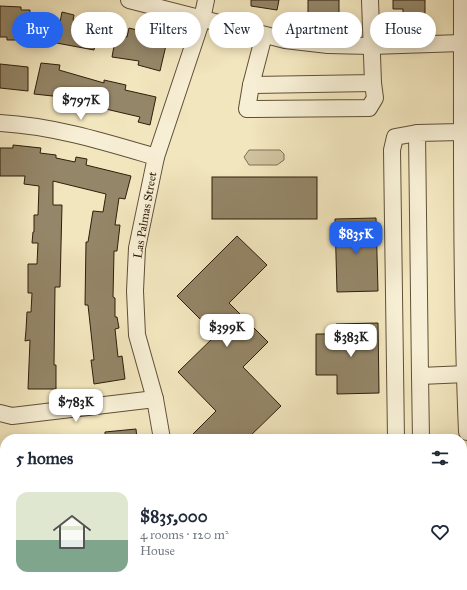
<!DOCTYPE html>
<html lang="en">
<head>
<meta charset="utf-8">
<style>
	body { margin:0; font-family:"IM FELL Great Primer",serif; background:#f6f6f7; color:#1f2937; height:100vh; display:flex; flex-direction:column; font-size:15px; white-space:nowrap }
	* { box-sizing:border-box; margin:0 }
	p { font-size:13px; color:#747a83 }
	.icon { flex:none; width:22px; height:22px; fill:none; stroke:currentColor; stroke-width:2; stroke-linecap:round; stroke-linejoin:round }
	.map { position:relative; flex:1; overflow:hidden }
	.sheet { position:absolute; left:0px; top:434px; width:467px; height:156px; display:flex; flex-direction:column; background:#fff; border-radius:16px 16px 0 0; box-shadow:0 2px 10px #0003 }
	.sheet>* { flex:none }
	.guide { position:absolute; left:12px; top:12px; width:443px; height:36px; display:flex; gap:8px }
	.price { position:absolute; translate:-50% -34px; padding:0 9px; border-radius:8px; background:#fff; color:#222; font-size:13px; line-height:26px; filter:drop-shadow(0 1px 2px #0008) }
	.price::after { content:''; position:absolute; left:50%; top:24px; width:12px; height:9px; margin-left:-6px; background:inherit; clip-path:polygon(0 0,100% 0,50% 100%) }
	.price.on { background:#2563eb; color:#fff }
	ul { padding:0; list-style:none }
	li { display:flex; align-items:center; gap:12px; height:100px; padding:0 16px }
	li span { display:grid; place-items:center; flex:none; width:112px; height:80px; border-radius:12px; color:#555 }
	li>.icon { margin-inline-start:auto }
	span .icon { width:48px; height:48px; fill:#fffc; stroke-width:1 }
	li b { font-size:17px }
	h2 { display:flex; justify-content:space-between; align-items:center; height:48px; padding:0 16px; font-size:17px }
	.chip { padding:0 14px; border-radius:18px; background:#fff; box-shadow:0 2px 10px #0003; font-size:14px; line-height:36px }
	.chip.on { background:#2563eb; color:#fff }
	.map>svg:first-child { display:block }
</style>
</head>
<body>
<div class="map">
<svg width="467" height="590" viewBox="0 0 467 590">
	<rect width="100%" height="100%" fill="#f2e6be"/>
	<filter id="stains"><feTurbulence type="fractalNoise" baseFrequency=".005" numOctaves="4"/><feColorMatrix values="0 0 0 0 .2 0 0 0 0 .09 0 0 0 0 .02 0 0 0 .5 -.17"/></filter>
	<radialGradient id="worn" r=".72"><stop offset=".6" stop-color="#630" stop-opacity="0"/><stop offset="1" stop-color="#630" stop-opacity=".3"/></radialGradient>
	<g fill="#d1c4a0" stroke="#807156">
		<path d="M249,150H280L284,154V160L277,165H249L244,157Z"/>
		<rect x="217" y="585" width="225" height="5"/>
	</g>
	<g fill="#948668" stroke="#2f1e0b">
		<path d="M251,0H279L277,10L251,6Z"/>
		<rect x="308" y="0" width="31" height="14"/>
		<path d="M393,0H425V20H403V9H393Z"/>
		<path d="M0,6L21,7V10H30L29,40H7V37H0Z"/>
		<path d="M62,12L74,15L73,20L99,26L94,50L46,41L50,20L60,22Z"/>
		<path d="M129,28L158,35L157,39L167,41L160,71L138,65L139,61L112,57L116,35L127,37Z"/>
		<path d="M41,63L60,65L59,70L104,83V80L126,85L125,90L156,97L150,125L138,122L140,117L97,107L98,105L73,99L72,102L61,99L62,97L34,94Z"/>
		<path d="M0,64L28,67V91L0,88Z"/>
		<path d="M13,145L41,148L40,153L56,155V158L75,162L76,157L87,159L86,165L131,176L125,199L119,198L115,225H120L117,251H114L113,297L115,298V317H117L119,328L115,329L118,357L122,356L125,379L94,384L91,360H94L88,305H85L86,242H88L93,211L103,212L106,194L53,181V205H62L60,287H55L54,365H56V389H28L30,340L25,341L26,330L27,312H31L32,293H28V264H37L38,243H32L33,232H34V215H38L39,186L24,184L25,176H0V148H13Z"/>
		<rect x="212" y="177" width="105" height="42"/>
		<path d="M376,218L378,291L337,292L335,219Z"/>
		<path d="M237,236L267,265L229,303L268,342L243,367L281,406L247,439H188L216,411L178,372L216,335L177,296Z"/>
		<path d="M378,323L379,393L337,394V375H316V334H337L336,324Z"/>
		<path d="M136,429L137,439H105V432Z"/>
	</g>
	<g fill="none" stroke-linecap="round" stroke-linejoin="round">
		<g stroke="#605038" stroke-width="18">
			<g id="minor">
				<path d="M129,0L285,40L328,45L371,46L462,43"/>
				<path d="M462,0C462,144 461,288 467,432"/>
				<path d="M264,35L251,85L373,83L370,0"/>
				<path d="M251,85L247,109L369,108L375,98L373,83"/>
				<path d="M0,123C54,126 105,142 156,157"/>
				<path d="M461,132L417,133L420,376L467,374"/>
				<path d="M420,376L421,439"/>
				<path d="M0,413L12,416L155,399"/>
				<path d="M162,439L155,399L137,335L135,291L137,248L156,157L202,19L206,0"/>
				<path d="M396,439L392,150L395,137L417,133"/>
				<path d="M462,487H467"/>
				<path d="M0,554H5"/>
				<path d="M47,585V590"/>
				<path d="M183,585L184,590"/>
			</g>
		</g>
		<use href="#minor" stroke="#f7efd5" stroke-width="16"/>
	</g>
	<g text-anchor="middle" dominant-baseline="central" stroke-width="3" stroke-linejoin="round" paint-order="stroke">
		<g font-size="12" fill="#2f1e0b" stroke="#f7efd5">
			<text transform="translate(145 215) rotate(-80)">Las Palmas Street</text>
		</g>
	</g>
	<rect width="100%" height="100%" filter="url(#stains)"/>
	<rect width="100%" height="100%" fill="url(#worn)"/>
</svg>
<b class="price" style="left:81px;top:121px">$797K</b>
<b class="price on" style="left:356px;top:255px">$835K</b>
<b class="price" style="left:227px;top:348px">$399K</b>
<b class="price" style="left:351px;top:358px">$383K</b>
<b class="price" style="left:76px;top:423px">$783K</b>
<div class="guide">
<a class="chip on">Buy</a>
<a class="chip">Rent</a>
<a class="chip">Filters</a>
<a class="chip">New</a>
<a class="chip">Apartment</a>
<a class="chip">House</a>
</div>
<section class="sheet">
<h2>5 homes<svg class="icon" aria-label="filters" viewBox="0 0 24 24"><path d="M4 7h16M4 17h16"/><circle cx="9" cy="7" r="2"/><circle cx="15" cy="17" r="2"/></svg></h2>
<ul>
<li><span style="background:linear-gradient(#dfe7d0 60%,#7fa58c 0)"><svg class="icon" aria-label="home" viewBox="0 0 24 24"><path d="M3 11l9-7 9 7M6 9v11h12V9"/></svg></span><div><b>$835,000</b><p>4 rooms · 120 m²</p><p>House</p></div><svg class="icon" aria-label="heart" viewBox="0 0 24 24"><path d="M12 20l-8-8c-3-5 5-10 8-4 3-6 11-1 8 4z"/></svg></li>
</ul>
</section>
</div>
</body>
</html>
